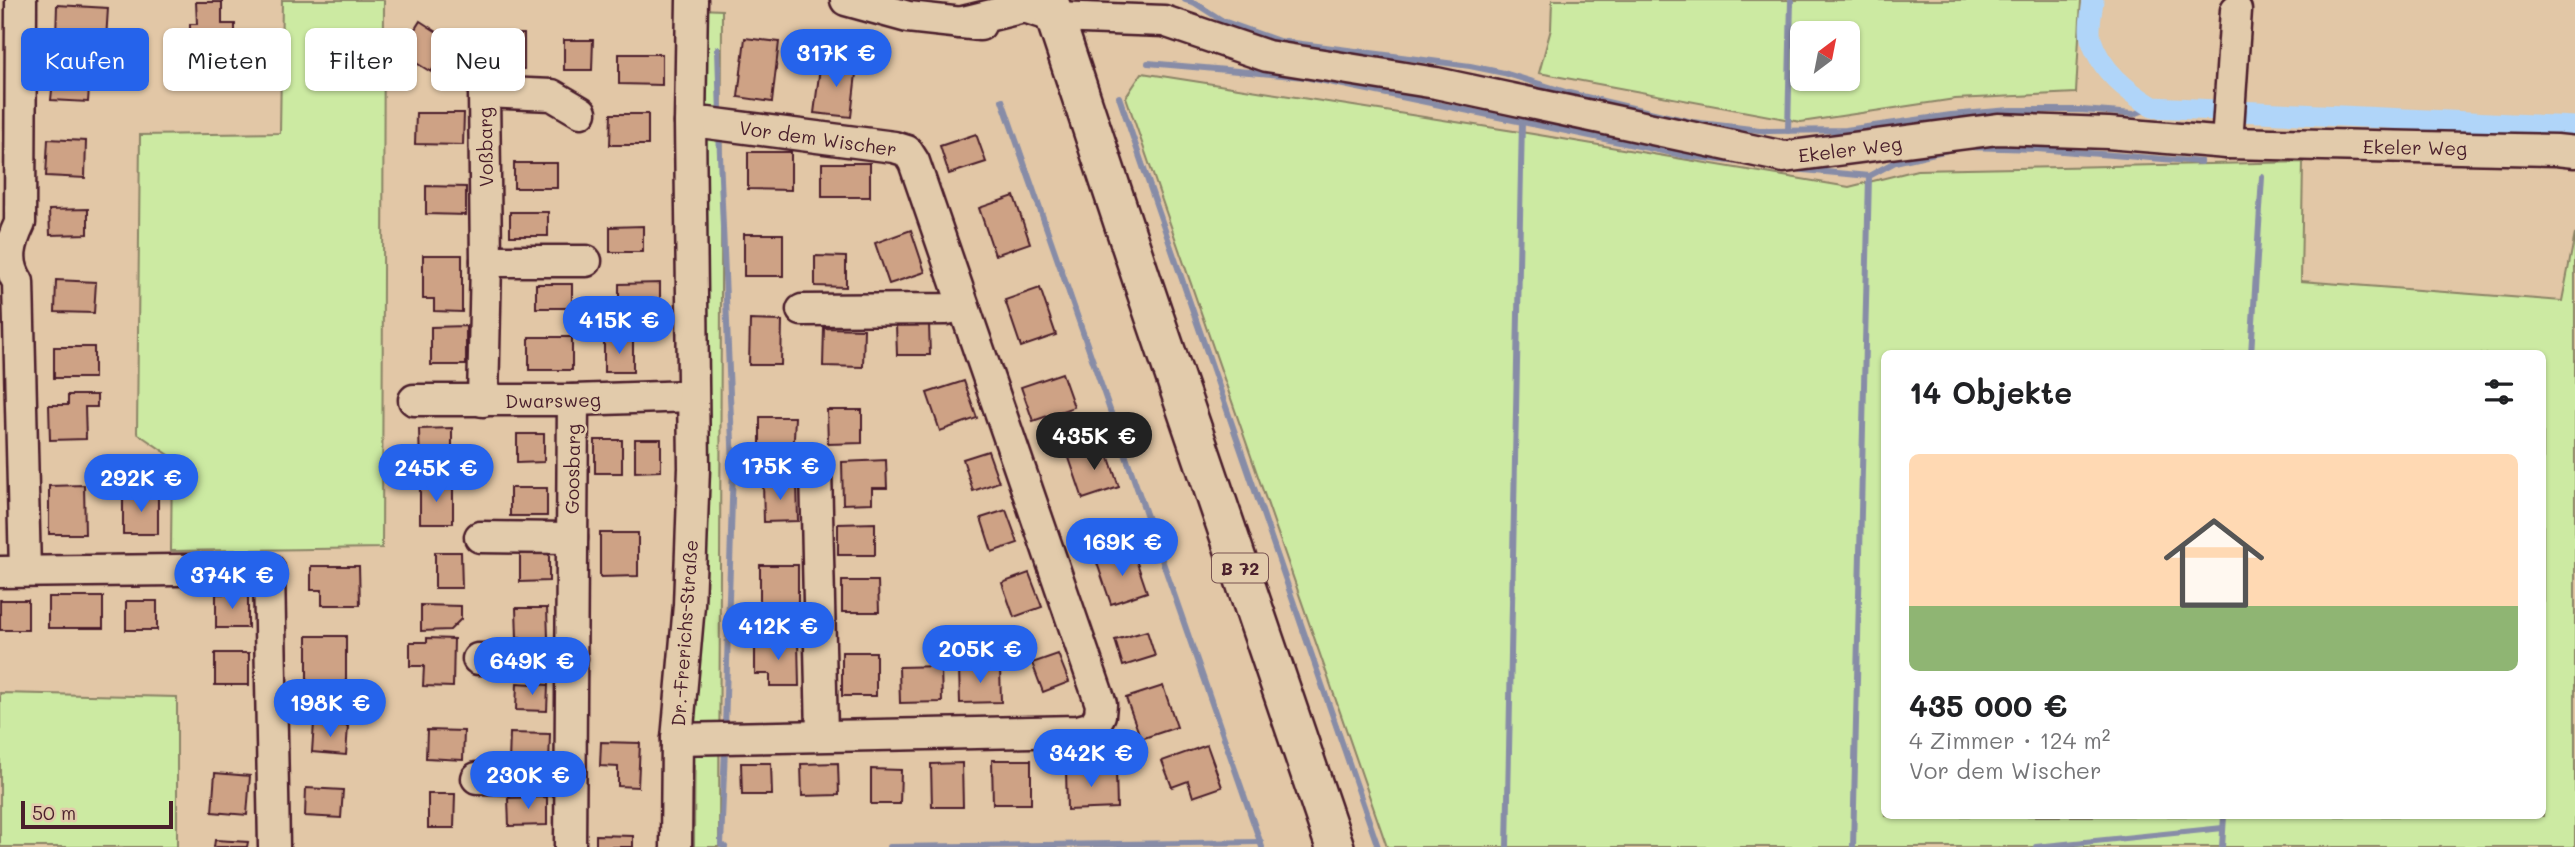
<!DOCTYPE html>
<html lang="de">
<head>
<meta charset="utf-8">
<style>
	body { margin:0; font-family:Mali,sans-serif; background:#f2f2f2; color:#202124; height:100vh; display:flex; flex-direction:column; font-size:26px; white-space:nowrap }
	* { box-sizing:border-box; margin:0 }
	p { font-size:23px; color:#757577 }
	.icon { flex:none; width:38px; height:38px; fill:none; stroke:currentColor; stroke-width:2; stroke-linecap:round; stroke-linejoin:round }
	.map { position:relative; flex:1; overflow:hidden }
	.details { position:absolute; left:1881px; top:350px; width:665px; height:469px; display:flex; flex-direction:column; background:#fff; border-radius:10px; box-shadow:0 2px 5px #0004 }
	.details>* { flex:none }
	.top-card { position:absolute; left:21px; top:28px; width:665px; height:63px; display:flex; gap:14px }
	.needle { width:46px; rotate:32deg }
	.controls { position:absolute; left:1790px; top:21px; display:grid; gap:14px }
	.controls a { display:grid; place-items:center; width:70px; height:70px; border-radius:10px; background:#fff; box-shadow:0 2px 5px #0004; font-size:35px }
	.scale { position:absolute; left:21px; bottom:18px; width:152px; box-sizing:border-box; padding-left:7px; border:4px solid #4a1f2b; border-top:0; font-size:19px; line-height:24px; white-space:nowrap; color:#4a1f2b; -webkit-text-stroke:5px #e2cbab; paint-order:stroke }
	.price { position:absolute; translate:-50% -60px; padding:0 16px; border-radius:24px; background:#2563eb; color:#fff; font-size:23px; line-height:46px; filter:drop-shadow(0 2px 4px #0008) }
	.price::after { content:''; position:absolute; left:50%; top:42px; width:21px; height:16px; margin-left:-10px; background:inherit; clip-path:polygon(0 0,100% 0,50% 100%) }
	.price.on { background:#222; color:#fff }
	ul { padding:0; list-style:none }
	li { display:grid; align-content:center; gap:14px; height:371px; padding:0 28px }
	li+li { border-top:2px solid #e0e0e0 }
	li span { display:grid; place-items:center; height:217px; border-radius:10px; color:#555 }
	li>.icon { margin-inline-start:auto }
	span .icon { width:126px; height:126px; fill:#fffc; stroke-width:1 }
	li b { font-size:30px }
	h2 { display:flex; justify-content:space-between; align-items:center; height:84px; padding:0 28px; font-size:30px }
	.chip { padding:0 24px; border-radius:10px; background:#fff; box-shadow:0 2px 5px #0004; font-size:24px; line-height:63px }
	.chip.on { background:#2563eb; color:#fff }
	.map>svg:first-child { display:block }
</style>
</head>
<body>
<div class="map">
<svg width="2575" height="847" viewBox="0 0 2575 847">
	<rect width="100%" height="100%" fill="#e2c7a6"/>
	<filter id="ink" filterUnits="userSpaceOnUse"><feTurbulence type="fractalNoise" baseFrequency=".0143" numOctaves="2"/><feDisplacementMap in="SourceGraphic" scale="14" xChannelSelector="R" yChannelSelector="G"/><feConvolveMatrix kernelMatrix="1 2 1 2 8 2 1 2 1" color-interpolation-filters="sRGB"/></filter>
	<g filter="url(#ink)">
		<g fill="#cceaa2" stroke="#8b8466" stroke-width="2" fill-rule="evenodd">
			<path d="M282,0H384L382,548L171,551L172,457L137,433L140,135L280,133Z"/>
			<path d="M1552,0H2081L2076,93L1955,99L1801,122L1539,73L1551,29ZM1848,33V79H1802V33Z"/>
			<path d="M700,9L722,10L719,847H694Z"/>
			<path d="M1142,73L1533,134L1849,187L1917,170L2303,162L2301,281L2562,301L2575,234V847H1387L1126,97ZM1885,354H2543V816H1885Z"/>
			<path d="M0,693L177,697V847H0Z"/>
		</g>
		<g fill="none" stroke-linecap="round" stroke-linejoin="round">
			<g stroke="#878ca7" stroke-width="6">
				<path d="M1185,0L1195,3L1223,21L1279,41L1470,66L1504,73L1569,93L1692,122L1768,131L1846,130L1951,115L2010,110H2082L2134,114L2153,107"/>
				<path d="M718,49L720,116"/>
				<path d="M1148,63L1305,77L1687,156L1740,162"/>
				<path d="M1119,97L1378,847"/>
				<path d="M1002,100L1262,847"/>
				<path d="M719,131L733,467L725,729"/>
				<path d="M1788,131L1791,0"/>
				<path d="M1966,147L2037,149L2201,162"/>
				<path d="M1793,169L1869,176L1895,162L1948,150"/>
				<path d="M2251,354L2262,177"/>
				<path d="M725,847L721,845L725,748"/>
				<path d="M890,847L1261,842"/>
				<path d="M1507,847L1522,121"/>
				<path d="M1853,847L1869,176"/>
				<path d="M2036,847L2223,828"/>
				<path d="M2222,847L2224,816"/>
			</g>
			<path stroke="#b0d5f9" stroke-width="21" d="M2093,0C2092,12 2088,28 2091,39C2100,70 2127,91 2153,107L2575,127"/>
		</g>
		<g fill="#cea285" stroke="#4a1f2b" stroke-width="2">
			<path d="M196,2H222V24H235V74H190V24H197Z"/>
			<path d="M57,5L108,8L106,40L56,38Z"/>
			<path d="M420,21L451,41L431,72L400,53Z"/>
			<rect x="494" y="34" width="30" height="35"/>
			<path d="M745,38L779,42L772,102L738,97Z"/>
			<path d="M564,40H593L592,70H564Z"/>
			<path d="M619,54H662V85L619,84Z"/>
			<path d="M821,60L857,65L851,117L814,113Z"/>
			<path d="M54,70L90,73L88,102L51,100Z"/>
			<path d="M416,113H464L463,145L415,144Z"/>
			<path d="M611,114H648V145H610Z"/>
			<path d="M976,134L986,162L949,174L940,146Z"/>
			<path d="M48,139L86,141L85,178L46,176Z"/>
			<path d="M748,152H791V190L748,189Z"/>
			<rect x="514" y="163" width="43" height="25"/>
			<rect x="822" y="163" width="48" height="34"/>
			<path d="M426,186L466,187V215L426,214Z"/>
			<path d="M1014,196L1030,243L995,255L979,208Z"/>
			<path d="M88,209V234L50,235L49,210Z"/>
			<rect x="510" y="212" width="38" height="24"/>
			<path d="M643,226V252H610V227Z"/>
			<path d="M911,230L925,272L889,284L875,243Z"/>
			<rect x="744" y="234" width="39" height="42"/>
			<path d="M423,255H462V312L434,311V299H423Z"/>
			<path d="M815,256L846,257V287L815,286Z"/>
			<path d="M56,280L96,282L94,313L55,312Z"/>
			<path d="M660,283V308H619V284Z"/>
			<rect x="536" y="284" width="36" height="24"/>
			<path d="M1040,288L1056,335L1021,347L1005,300Z"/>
			<path d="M750,320L782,321L781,365H749Z"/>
			<path d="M929,324L930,355H897L896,325Z"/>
			<path d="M466,326V365H431V327Z"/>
			<path d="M824,328L864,329L863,367L823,366Z"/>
			<rect x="529" y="337" width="43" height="33"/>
			<rect x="604" y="341" width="29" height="31"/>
			<rect x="54" y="347" width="40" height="31"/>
			<path d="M1062,373L1074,407L1033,421L1021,387Z"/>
			<path d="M964,381L977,418L940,431L927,393Z"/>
			<path d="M68,395H97V407H85L86,439L50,440L49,405H68Z"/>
			<path d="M827,410H862V443L828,444Z"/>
			<path d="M760,417H795L793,460L760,461Z"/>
			<path d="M452,428V454H440V466H420L419,429Z"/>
			<path d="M517,434H544V462L517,463Z"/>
			<path d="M635,439H661V471L635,472Z"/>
			<rect x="595" y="440" width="27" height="33"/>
			<path d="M1105,446L1119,487L1083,499L1069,458Z"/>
			<path d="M988,451L999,482L973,491L963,459Z"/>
			<path d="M886,460L887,488H872V503L843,504L842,462Z"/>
			<path d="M763,482H797L798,521L764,522Z"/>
			<path d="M84,485L85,534H49V486Z"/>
			<rect x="420" y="485" width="33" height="38"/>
			<rect x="510" y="488" width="37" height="28"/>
			<rect x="123" y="494" width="35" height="40"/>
			<path d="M1006,510L1018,543L992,552L981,518Z"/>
			<path d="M875,523V555H838V524Z"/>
			<path d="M600,533H638V576L600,577Z"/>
			<path d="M1133,551L1147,592L1111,604L1097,563Z"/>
			<path d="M435,552H461L462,588H435Z"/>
			<path d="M520,553H549V581L520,582Z"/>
			<rect x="760" y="565" width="38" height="44"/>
			<path d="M311,566H359L360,605H322V590H311Z"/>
			<path d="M1029,573L1042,607L1014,617L1002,583Z"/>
			<path d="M842,581H878L879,612H842Z"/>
			<rect x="216" y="594" width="32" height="34"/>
			<rect x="48" y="597" width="55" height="31"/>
			<rect x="0" y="600" width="28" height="30"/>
			<rect x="126" y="601" width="31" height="29"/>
			<path d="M421,605L461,606V619L450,630L421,631Z"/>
			<path d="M516,608H547L548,638H517Z"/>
			<path d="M1147,631L1155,656L1123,666L1115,640Z"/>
			<rect x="307" y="636" width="39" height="49"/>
			<path d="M427,638L454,639L453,687L423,686L424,666H410V642H427Z"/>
			<path d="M798,641L799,686H770V674H755V642Z"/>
			<rect x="842" y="652" width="34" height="44"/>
			<rect x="215" y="653" width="34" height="32"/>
			<path d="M1058,654L1069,682L1043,692L1032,663Z"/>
			<path d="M941,666L942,702L900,703L899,667Z"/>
			<path d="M959,667H1000L1001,702L960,703Z"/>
			<path d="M517,683L548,685L547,711L516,710Z"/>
			<path d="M1163,686L1177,727L1141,739L1126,698Z"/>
			<path d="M314,723L348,726L346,755L312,752Z"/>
			<path d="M427,730L464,731L463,760L426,758Z"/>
			<path d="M510,733L550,734L549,764L509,763Z"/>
			<path d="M601,742L640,743L638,787L618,786V767L600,766Z"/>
			<path d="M1207,745L1222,787L1193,797L1188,781L1172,787L1162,761Z"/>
			<path d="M992,760H1031V804H993Z"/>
			<path d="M741,763H771L772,795H742Z"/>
			<path d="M838,763L839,795L802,796L801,764Z"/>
			<path d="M962,763L963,807H932L931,764Z"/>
			<path d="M871,769L901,770L900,804H871Z"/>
			<path d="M1116,769L1117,808L1067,810L1066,770Z"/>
			<path d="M215,773L250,776L247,815L212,812Z"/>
			<path d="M306,788L343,790L341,818L305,816Z"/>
			<path d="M428,794H455L454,828H428Z"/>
			<path d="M547,797V825L509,826L508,798Z"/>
			<path d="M596,835L633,836V847H596Z"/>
			<path d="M215,840L248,842L247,847H214Z"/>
		</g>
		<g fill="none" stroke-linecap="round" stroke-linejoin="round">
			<g stroke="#4a1f2b" stroke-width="35">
				<g id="minor">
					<path d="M21,0L20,223C10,244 5,261 18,282L25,571"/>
					<path d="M846,0L908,17L980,25"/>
					<path d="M959,23L1024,7L1055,17L1164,21L1267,56L1436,83L1784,157L1998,129L2108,133L2227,143L2556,150L2575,152"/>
					<path d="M2227,143L2236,10"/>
					<path d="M486,261H586"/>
					<path d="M802,310L947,309L963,305"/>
					<path d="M414,400H573L692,396"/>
					<path d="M483,401L486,261L484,92L552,95L581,112"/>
					<path d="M816,468L822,735"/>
					<path d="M480,537L572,538"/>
					<path d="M0,572L269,569L274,847"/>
					<path d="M478,659H572"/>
					<path d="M677,739L1078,731L1093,727L1100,715L1101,704L914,162L907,151L894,147L708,123H690"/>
					<path d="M477,778L569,780"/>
					<path d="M570,847L573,400"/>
					<path d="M676,847L677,739L689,605L694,468L690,123L692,0"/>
				</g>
			</g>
			<g stroke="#4a1f2b" stroke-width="42">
				<path id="major" d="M1049,0L1145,289L1335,847"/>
			</g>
			<use href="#minor" stroke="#e2cbab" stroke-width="30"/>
			<use href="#major" stroke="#e2cbab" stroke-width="37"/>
		</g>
	</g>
	<g text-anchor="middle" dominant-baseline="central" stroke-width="5" stroke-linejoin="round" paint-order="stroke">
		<rect fill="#e2cbab" stroke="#785351" stroke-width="2" x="1212" y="553.5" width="56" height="29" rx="5"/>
		<g font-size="18" font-weight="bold" fill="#4a1f2b">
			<text x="1240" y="568">B 72</text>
		</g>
		<g font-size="19" fill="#4a1f2b" stroke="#e2cbab">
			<text transform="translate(818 138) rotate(8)">Vor dem Wischer</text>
			<text transform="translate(485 147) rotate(-91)">Voßbarg</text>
			<text transform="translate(2415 147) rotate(1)">Ekeler Weg</text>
			<text transform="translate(1850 149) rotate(-7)">Ekeler Weg</text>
			<text transform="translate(553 400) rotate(-1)">Dwarsweg</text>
			<text transform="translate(572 469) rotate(-89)">Goosbarg</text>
			<text transform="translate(684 633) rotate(-86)">Dr.-Frerichs-Straße</text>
		</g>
	</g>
</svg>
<div class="controls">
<a><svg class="needle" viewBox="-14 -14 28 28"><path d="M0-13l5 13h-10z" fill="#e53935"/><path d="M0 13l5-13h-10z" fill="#757577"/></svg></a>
</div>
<div class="scale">50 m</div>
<b class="price" style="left:836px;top:89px">317K €</b>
<b class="price" style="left:619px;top:356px">415K €</b>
<b class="price on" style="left:1094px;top:472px">435K €</b>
<b class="price" style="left:780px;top:502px">175K €</b>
<b class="price" style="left:436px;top:504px">245K €</b>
<b class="price" style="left:141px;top:514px">292K €</b>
<b class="price" style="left:1122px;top:578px">169K €</b>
<b class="price" style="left:232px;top:611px">374K €</b>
<b class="price" style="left:778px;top:662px">412K €</b>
<b class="price" style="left:980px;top:685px">205K €</b>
<b class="price" style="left:532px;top:697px">649K €</b>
<b class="price" style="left:330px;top:739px">198K €</b>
<b class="price" style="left:1091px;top:789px">342K €</b>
<b class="price" style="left:528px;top:811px">230K €</b>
<div class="top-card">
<a class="chip on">Kaufen</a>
<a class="chip">Mieten</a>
<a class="chip">Filter</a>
<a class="chip">Neu</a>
</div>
<section class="details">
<h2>14 Objekte<svg class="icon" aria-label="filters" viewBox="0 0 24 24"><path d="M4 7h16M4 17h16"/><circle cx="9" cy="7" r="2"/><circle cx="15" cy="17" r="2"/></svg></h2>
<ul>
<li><span style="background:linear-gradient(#ffd9b3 70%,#8fb573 0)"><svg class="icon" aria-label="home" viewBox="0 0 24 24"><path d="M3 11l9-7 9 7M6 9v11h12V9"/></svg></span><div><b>435 000 €</b><p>4 Zimmer · 124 m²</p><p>Vor dem Wischer</p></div></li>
</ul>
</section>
</div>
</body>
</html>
